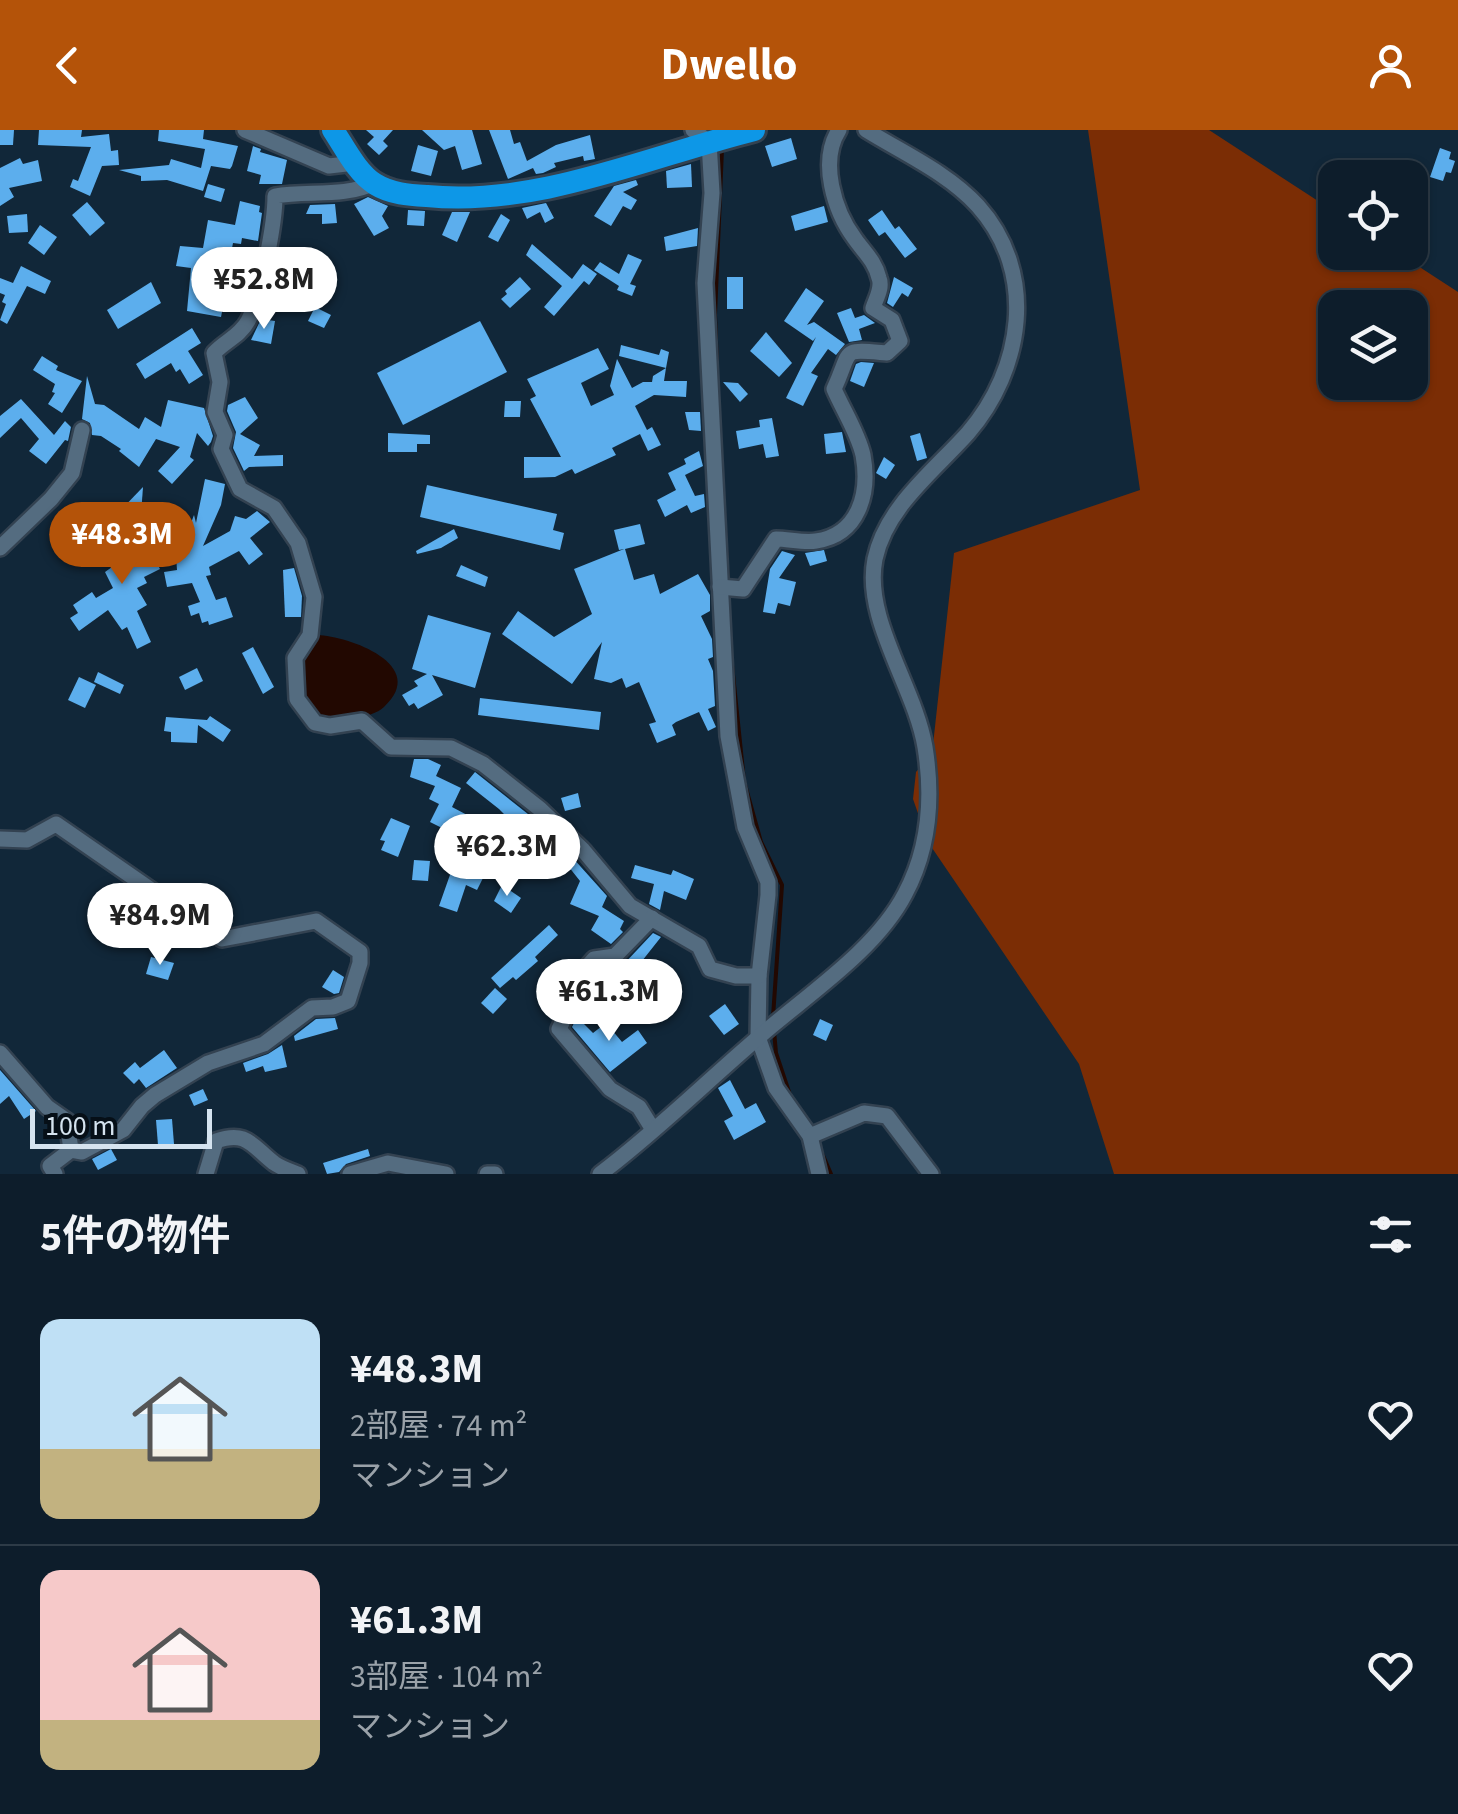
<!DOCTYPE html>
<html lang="ja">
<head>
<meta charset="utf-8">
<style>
	body { margin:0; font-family:"Source Sans 3","Noto Sans JP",sans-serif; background:#162633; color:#f1f3f6; height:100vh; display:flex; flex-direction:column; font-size:38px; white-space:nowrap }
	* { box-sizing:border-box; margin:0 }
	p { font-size:32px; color:#9aa2a9 }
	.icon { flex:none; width:55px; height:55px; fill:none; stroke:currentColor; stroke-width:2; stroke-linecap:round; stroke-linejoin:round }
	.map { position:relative; height:1044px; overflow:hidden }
	.details { display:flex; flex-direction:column; background:#0d1d2b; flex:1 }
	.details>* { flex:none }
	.controls { position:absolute; left:1318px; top:30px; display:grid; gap:20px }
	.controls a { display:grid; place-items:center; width:110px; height:110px; border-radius:20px; background:#0d1d2b; box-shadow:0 2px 8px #0004,0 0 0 2px #2d3b47; font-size:50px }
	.scale { position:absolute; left:30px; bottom:25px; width:182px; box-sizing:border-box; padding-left:10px; border:5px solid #d5e3ef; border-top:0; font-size:28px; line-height:35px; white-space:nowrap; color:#d5e3ef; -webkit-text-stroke:8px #060f17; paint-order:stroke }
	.price { position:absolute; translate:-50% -85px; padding:0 22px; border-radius:35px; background:#fff; color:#222; font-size:32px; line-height:65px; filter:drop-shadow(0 2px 5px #0008) }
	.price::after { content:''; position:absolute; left:50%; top:60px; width:30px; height:22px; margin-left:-15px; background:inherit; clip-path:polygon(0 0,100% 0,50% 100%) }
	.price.on { background:#b45309; color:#fff }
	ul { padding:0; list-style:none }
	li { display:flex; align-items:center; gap:30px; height:250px; padding:0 40px }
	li+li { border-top:2px solid #2d3b47 }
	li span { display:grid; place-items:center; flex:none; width:280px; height:200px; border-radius:20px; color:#555 }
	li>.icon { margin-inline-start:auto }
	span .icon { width:120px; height:120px; fill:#fffc; stroke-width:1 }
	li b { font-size:42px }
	h2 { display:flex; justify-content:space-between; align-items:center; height:120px; padding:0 40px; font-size:42px }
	header { display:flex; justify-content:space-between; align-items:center; height:130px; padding:0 40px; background:#b45309; color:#fff; font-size:45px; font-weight:700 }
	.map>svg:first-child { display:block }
</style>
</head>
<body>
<header><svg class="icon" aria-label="back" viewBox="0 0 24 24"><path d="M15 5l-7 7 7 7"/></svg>Dwello<svg class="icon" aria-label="person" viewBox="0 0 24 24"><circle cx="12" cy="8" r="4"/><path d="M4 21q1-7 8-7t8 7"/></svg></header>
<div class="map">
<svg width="1458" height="1044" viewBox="0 0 1458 1044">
	<rect width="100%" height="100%" fill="#112739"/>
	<path fill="#7b2d05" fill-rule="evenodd" d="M1088,0H1209L1335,82V122L1398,123L1458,162V1044H1114L1079,934L928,712L913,669L916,642L932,624L954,423L1140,360ZM1335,178H1410V252H1335Z"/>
	<path fill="#220801" d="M317,505C349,506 430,535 384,577C370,590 341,588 323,591C292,557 294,544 317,505Z"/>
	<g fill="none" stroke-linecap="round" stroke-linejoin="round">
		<g stroke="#220801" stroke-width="4">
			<path d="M717,236L715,185L722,19"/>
			<path d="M718,270L728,455"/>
			<path d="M731,525L744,651L761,712L782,755L773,887"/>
			<path d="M774,901L776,923L790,965"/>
			<path d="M821,1021L831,1044"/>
		</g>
	</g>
	<g fill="#5caeed">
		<path d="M0,0H14L13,15H0Z"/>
		<path d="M39,0H82L81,7L109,4L111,21L118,20L119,35L102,36L90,66L70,57L73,49L78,51L91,17L38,15Z"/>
		<path d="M159,0H204L203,9L238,16L232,36L230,39L211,36L203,61L167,50L141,51V46L119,40L169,35L171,29L201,38L205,19L158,11Z"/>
		<path d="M366,0H393L383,11L388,16L379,25L367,14L374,7Z"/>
		<path d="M422,0H472L482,34L462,40L455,16L444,20Z"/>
		<path d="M489,0H510L514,14L520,12L527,31L556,15L590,5L595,29L584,31L583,26L554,33L556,37L543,43L536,44L533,38L508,49Z"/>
		<path d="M791,8L797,29L772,37L765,16Z"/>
		<path d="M418,15L438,21L431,46L411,41Z"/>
		<path d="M253,16L261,19L260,22L287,30L282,54H259L261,45L247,41Z"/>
		<path d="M1440,18L1451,22L1449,29L1455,31L1451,43L1446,42L1443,51L1430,47Z"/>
		<path d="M20,28L23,34L38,30L42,51L9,58L14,67L0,76V38Z"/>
		<path d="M691,34L692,57L667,58L666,41Z"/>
		<path d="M636,50L638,55L623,62L637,70L631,80L623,76L611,96L594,86L614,56Z"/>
		<path d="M208,54L225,59L221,72L204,67Z"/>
		<path d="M368,67L388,76L382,86L389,98L374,106L354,74Z"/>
		<path d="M240,71L260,76L259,82L262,83L258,111L242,108L241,114L233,113L225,155L248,158L244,169L225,167L221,187L187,181L191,138L176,136L180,116L203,118L208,90L235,95Z"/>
		<path d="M87,72L105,93L90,106L72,85Z"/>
		<path d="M546,73L554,88L545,93L540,82L527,89L522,78Z"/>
		<path d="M335,74L337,93L322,94V84H306L310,75Z"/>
		<path d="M824,76L828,92L795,101L791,86Z"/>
		<path d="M408,80L425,81L424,96L407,95Z"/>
		<path d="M882,80L895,99L899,96L917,119L905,128L885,102L879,106L868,90Z"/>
		<path d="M452,82H470L457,112L442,105Z"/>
		<path d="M27,84L28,102L9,103L7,86Z"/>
		<path d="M501,84L510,90L498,112L488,107Z"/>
		<path d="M40,95L57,107L44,125L28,113Z"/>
		<path d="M698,98L697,116L666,121L664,107Z"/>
		<path d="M532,114L572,149L583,134L597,144L589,155L584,151L554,186L544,177L562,156L526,125Z"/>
		<path d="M628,124L642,130L630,154L636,156L632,166L617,160L619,156L594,140L600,132L619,144Z"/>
		<path d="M21,136L51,151L45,164L27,156L7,194L0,190L6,174L2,172L5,165L0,163V148L13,153Z"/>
		<path d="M520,147L531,159L510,178L501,169L507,164L505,161Z"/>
		<rect x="727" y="147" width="16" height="32"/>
		<path d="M894,147L913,158L908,167L902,163L893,177L887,173Z"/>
		<path d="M151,152L161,173L118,199L107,180Z"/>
		<path d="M806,158L824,171L807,195L814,192L845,214L836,225L828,219L811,243L818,246L803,276L786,268L816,207L813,211L784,191Z"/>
		<path d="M315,177L331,185L324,198L308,191Z"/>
		<path d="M851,178L855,188L864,185L875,193L859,199L862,210L849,212L837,183Z"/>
		<path d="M261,189L275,191L271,214L251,210Z"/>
		<path d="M480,191L507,242L403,295L377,243Z"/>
		<path d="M192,198L201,213L188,221L203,245L189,254L180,239L176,242L171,233L145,249L136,234Z"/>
		<path d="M766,202L792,233L779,247L750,221Z"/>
		<path d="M621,215L659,225L661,219L669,222L666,238L619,226Z"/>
		<path d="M598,218L609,239L581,253L591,276L614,265L610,256L617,229L632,258L643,252H652L653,246L666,238L664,251H687L686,267L654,265L635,276L647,300L652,297L661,315L648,321L640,304L612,318L616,325L575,344L572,339L555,347L524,348V327H561L530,269L536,266L527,249Z"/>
		<path d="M42,226L58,236L56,240L82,251L62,283L48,274L55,263L52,262L55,254L33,240Z"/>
		<path d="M861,232L874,233L864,257L850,251L856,234Z"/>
		<path d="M87,246L95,274L104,275L139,299L145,287L161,297L168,270L204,278L213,306L211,312L208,316L197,303L190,327L194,330L172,354L158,341L180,317L156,309L139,337L119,321L121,319L101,306L92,305L90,293L82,289Z"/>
		<path d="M723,252L738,253L748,264L740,272Z"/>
		<path d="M245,267L258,288L240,304L260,315L254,326L283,325V336L249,337L244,341L233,318L236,302L227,281L228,275Z"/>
		<path d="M21,269L54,305L65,291L71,297L68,311L65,310L46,334L29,321L39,309L21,288L0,308V286Z"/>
		<path d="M505,271H521L520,287H504Z"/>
		<path d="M685,282H700L701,301L689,300Z"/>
		<path d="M772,288L779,326L766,328L763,314L739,319L736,301L760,297L759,290Z"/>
		<path d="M842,302L846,322L826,324L824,304Z"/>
		<path d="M388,303L430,305V314H417V322H388Z"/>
		<path d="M920,303L927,328L917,331L910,306Z"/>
		<path d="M699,321L703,336L685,345L695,366L704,364L705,377L691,383L687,375L665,387L657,370L676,360L668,343L686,334L684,329Z"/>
		<path d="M884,327L895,335L886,349L876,343Z"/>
		<path d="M205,349L225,354L221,375L203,416L230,401L235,386L246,389L257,381L270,392L250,408L263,424L249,435L239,421L209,437L211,445L206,446L216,470L226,467L233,487L209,495L208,491L202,493L199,483L191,486L188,476L200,472L192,453L167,457L164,442L177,440L175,412L184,411L194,385L196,393Z"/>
		<path d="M427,355L557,384L553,400L564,403L560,420L420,387Z"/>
		<path d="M143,357L141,385L118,383Z"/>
		<path d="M135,393L160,439L144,447L147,453L137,458L147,475L137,481L151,512L137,519L127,497L122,500L108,480L79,501L70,488L78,483L73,475L92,462L96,468L113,458L105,442L119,432L108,414Z"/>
		<path d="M640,394L645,414L625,419L634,450L654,444L660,464L698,444L710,465V481L701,486L712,509L713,527L708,529L713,541L715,576L708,579L716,597L708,601L699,582L676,592L672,595L676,605L657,613L649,594L656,592L639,552L626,558L622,548L611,553L594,549L602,512L572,554L502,504L518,481L554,507L592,484L574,439L624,419L619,420L614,400Z"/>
		<path d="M454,399L458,408L441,418L417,424L416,421Z"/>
		<path d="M824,420L827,431L810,436L805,423Z"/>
		<path d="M782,421L795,425L779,448L796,452L790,476L778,473L775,484L763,482L770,439Z"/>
		<path d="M461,435L488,447L485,457L456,446Z"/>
		<path d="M294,438L302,466L301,487H285L283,440Z"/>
		<path d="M428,485L491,503L475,558L432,545L443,565L418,579L414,573L409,576L402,565L418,556L414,551L427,544L412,539Z"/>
		<path d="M253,517L274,557L263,564L242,523Z"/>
		<path d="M197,538L203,551L185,560L179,547Z"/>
		<path d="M98,542L124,555L120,564L94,552Z"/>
		<path d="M79,547L96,555L85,578L68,570Z"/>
		<path d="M480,568L601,582L599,600L478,585Z"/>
		<path d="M210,586L231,600L223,612L198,595L197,613L171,612V602L164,601L166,587L207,590Z"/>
		<path d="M414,629H428L441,635L436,646L461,658L452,677L469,686L463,697L450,690L446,700L430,692L439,674L429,669L435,656L410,647Z"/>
		<path d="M475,642L533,688L544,698L531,711L499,679L466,653Z"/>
		<path d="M578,663L581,677L565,681L561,668Z"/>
		<path d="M391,688L410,696L398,727L381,720L385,711L380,710Z"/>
		<path d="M563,717L607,766L602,777L624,791L620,799L623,802L611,814L591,800L599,786L570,774L580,751L557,722Z"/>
		<path d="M474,725L491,732L477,760L466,755L457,782L439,776L451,742L458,746L467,727L472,729Z"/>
		<path d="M414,730L430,731L428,751L412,750Z"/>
		<path d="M635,735L671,745L673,740L694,749L686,770L664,761L660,780L649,774L654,754L631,748Z"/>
		<path d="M502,755L521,768L511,783L494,771Z"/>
		<path d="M549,795L558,805L535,827L538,831L516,850L513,847L500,858L491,848Z"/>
		<path d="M653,803L661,807L623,855L609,843L623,835Z"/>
		<path d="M151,827L174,833L168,850L146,844Z"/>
		<path d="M333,840L344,847L339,863L334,864L322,857Z"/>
		<path d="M614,854L626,864L614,878L619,883L612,891L595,875Z"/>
		<path d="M495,858L507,869L493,884L481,873Z"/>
		<path d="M725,874L739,894L724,905L709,886Z"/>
		<path d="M577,887L593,903L606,893L622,912L638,900L647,913L610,942L572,897Z"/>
		<path d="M335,888L338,899L295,911L294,906L316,889Z"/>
		<path d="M820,889L833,895L826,911L813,905Z"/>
		<path d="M282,915L287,937L265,942L263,936L246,942L243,933L268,924Z"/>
		<path d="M164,920L177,938L146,958L139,949L134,954L123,943L135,932L140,938Z"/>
		<path d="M0,940L36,981L24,989L9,966L0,974Z"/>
		<path d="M730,950L745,979L756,973L766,992L734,1010L724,991L733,986L718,958Z"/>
		<path d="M203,959L208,970L194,976L189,965Z"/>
		<path d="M172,989L174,1014L158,1015L156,990Z"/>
		<path d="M111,1019L117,1030L98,1040L92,1029Z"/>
		<path d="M368,1019L370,1026L346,1034L339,1042L327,1044L323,1033Z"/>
	</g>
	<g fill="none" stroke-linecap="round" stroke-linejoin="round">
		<g stroke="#334251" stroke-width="20">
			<g id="minor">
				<path d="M245,0L329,36L355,33"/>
				<path d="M693,0L709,12L712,63L705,153L728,606L745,697L768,752V765L759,846L758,907L776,958L810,1006L819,1044"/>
				<path d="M374,53C344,68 307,60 275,66C275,93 261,167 248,191C240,206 225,211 214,223L220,252L215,282L225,305L221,319L240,359L274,378L298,413L314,467L310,505L295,528L297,569L315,593L330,596L362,591L391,617L451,618L483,634L540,679L583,720L630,776L699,816L710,839L736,846H759"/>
				<path d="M0,418L51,369L72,343L82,300"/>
				<path d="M720,457L743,459L776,409C788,409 804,413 816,411C859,405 870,363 863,325C858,303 843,280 834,259C853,218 839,219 887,223L900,211L892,190L873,178C876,168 883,158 879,148C875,131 864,122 855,109C834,81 819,31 839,0"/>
				<path d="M0,709L27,710L56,694L222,809L316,791L360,822V833L348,871L333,877L312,878L264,914L208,933L155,965L142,976L123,1000L82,1022L71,1020"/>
				<path d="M652,788L615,826L594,829L571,855L567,862L569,878L559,899L610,959L639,977L652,998"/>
				<path d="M0,923L47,977L67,991L71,1020L50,1036L55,1044"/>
				<path d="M810,1006L864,983L887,986L931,1044"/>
				<path d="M206,1044L216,1011C247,1000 252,1016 274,1033C281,1038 290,1041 298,1044"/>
				<path d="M350,1044L388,1033L446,1044"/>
				<path d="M487,1044H495"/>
				<path d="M600,1044C656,1002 707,951 760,906C807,865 876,820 905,764C929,719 933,667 925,617C915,557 863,489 875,429C886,377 934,341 968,303C1023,239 1038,143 978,76C948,43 903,23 866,0"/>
			</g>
		</g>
		<g stroke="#334251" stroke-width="28">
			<path id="highway" d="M333,0C345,18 357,43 375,54C391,64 410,65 427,66C537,77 647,27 754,0"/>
		</g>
		<use href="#minor" stroke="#546c80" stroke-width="15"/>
		<use href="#highway" stroke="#0d97e7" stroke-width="22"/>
	</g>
</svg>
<div class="controls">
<a><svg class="icon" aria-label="locate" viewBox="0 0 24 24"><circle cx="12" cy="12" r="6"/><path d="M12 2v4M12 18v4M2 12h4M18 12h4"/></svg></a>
<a><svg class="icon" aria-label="layers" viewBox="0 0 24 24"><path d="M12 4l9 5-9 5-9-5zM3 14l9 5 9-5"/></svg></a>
</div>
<div class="scale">100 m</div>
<b class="price" style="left:264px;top:202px">¥52.8M</b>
<b class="price on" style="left:122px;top:457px">¥48.3M</b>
<b class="price" style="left:507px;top:769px">¥62.3M</b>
<b class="price" style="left:160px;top:838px">¥84.9M</b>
<b class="price" style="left:609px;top:914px">¥61.3M</b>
</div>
<section class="details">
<h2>5件の物件<svg class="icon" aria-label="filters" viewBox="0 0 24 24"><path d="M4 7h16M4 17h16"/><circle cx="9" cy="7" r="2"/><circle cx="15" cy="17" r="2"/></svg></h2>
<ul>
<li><span style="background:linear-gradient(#bfe0f5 65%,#c2b280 0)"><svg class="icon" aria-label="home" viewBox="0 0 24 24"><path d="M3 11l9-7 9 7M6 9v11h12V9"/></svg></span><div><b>¥48.3M</b><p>2部屋 · 74 m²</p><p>マンション</p></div><svg class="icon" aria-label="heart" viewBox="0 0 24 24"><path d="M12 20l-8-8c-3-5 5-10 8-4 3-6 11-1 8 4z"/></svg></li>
<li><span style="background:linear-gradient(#f6c9c9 75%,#c2b280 0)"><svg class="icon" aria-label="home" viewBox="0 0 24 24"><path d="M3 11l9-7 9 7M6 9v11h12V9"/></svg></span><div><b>¥61.3M</b><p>3部屋 · 104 m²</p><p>マンション</p></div><svg class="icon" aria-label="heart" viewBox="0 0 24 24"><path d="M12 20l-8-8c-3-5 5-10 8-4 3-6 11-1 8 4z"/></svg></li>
</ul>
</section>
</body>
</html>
